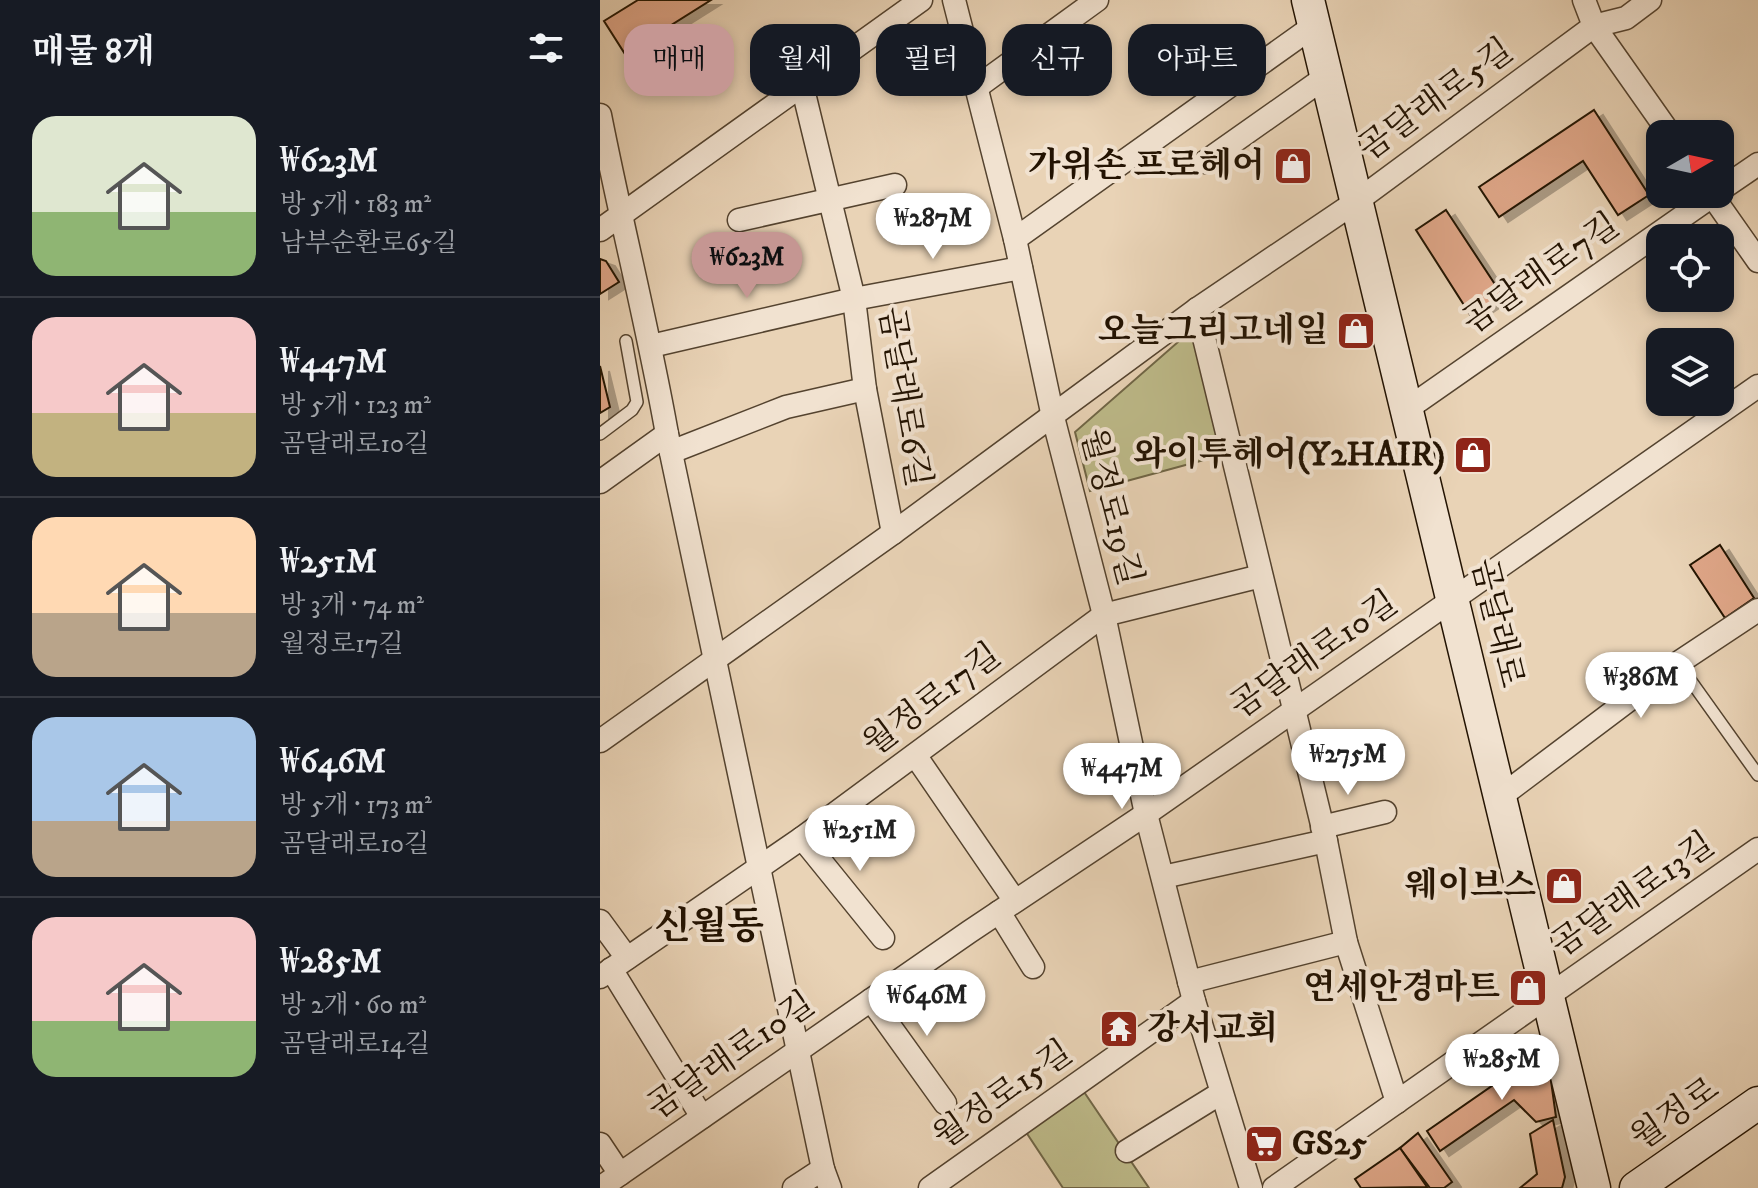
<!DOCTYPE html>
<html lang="ko">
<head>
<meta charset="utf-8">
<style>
	body { margin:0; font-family:"IM FELL DW Pica","Noto Serif KR",serif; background:#20242c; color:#f1f3f6; height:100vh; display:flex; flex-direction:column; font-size:30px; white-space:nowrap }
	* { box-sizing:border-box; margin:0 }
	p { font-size:26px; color:#9ea1a6 }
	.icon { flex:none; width:44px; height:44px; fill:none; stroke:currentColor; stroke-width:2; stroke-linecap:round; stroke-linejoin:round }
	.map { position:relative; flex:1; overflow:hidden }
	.sheet { display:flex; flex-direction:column; background:#171b24; width:600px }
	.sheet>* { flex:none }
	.top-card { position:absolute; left:24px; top:24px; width:760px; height:72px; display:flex; gap:16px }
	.needle { width:52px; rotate:81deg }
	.controls { position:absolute; left:1046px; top:120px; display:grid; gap:16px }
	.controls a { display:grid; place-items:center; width:88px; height:88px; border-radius:16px; background:#171b24; box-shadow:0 4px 12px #0003; font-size:40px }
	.price { position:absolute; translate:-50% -68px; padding:0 18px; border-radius:28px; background:#fff; color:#222; font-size:26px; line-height:52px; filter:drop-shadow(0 2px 4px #0008) }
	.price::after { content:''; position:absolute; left:50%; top:48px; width:24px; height:18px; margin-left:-12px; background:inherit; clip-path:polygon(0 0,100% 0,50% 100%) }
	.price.current { background:#c59692; color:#111 }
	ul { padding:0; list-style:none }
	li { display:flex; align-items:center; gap:24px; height:200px; padding:0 32px }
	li+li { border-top:2px solid #363941 }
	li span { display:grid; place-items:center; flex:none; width:224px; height:160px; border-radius:24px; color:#555 }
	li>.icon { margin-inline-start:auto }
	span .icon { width:96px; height:96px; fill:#fffc; stroke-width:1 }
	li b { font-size:34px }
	h2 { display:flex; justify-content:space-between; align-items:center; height:96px; padding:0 32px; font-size:34px }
	.pill { padding:0 28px; border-radius:24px; background:#171b24; box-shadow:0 4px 12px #0003; font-size:28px; line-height:72px }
	.pill.current { background:#c59692; color:#111 }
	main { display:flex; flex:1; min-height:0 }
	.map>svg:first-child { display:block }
</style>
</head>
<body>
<main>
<section class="sheet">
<h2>매물 8개<svg class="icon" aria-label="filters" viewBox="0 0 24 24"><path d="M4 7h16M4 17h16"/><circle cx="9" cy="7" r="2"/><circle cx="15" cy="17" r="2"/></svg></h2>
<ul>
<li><span style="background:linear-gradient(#dfe7d0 60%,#8fb573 0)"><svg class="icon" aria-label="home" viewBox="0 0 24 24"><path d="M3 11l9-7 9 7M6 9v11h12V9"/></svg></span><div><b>₩623M</b><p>방 5개 · 183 m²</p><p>남부순환로65길</p></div></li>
<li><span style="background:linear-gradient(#f6c9c9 60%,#c2b280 0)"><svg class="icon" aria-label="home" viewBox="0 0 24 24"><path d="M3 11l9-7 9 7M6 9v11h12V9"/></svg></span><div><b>₩447M</b><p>방 5개 · 123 m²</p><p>곰달래로10길</p></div></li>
<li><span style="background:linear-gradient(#ffd9b3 60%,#b9a48a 0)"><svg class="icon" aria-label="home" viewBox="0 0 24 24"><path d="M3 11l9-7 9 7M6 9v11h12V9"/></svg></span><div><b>₩251M</b><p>방 3개 · 74 m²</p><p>월정로17길</p></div></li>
<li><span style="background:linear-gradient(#a9c7e8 65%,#b9a48a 0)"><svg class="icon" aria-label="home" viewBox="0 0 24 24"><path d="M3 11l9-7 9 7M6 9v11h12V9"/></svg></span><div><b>₩646M</b><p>방 5개 · 173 m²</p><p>곰달래로10길</p></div></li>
<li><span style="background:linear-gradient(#f6c9c9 65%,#8fb573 0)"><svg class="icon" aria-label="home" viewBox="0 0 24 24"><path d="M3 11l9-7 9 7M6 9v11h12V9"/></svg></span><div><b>₩285M</b><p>방 2개 · 60 m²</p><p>곰달래로14길</p></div></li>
</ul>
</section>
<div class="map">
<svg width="1158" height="1188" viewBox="0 0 1158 1188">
	<defs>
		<filter id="shadow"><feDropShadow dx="9" dy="5" stdDeviation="0" flood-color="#0004"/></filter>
	</defs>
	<rect width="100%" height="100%" fill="#e9d3b6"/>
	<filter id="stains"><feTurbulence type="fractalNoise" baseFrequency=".0025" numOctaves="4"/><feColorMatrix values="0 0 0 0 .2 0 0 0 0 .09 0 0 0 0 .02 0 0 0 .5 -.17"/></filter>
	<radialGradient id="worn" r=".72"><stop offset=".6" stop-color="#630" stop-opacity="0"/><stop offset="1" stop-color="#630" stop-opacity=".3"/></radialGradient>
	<g fill="#bdba89" stroke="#706646" stroke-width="2">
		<path d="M594,328L626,454L490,491L475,432Z"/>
		<path d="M478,1083L549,1188H463L420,1123Z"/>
	</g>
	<g fill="#e0a789" stroke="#231302" stroke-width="2" filter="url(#shadow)">
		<path d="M38,0H111L25,54L4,21Z"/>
		<path d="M994,110L1049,195L1018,215L983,161L899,217L879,187Z"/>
		<path d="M846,210L902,295L871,316L816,230Z"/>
		<path d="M0,259L6,261L19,282L0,294Z"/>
		<path d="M0,366L10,407L0,413Z"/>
		<path d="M1120,545L1154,598L1125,618L1090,565Z"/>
		<path d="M938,1054L948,1059L956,1117L936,1122L914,1100L840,1151L827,1131Z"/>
		<path d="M953,1120L965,1177L962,1188H920L937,1174L930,1134Z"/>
		<path d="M818,1133L852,1182L844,1188H830L800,1148Z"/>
		<path d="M800,1148L827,1187L761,1188L755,1179Z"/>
	</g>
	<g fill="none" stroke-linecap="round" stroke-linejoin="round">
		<g stroke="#54432f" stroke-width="14">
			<g id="lane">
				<path d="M0,434L32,410L37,402L26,341"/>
				<path d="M1078,663L1158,775"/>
			</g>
		</g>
		<g stroke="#54432f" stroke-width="25">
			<g id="street">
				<path d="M354,0L415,239L453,417L504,615L546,814L594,1001L651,1188"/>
				<path d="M984,0L994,26L1070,134"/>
				<path d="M202,85L254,299L265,389L293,533"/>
				<path d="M377,87L497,0"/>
				<path d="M0,115C21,222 48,327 67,434L223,1169L230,1188"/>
				<path d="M605,162L727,76"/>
				<path d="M1120,190L1158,164"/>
				<path d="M1111,194L1158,261"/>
				<path d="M139,220L295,185"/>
				<path d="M0,230L321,0"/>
				<path d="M415,239L715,25"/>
				<path d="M597,309L726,841L746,942L797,1102"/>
				<path d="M51,346L254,299L421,268"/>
				<path d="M807,409L1115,194"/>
				<path d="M71,452L186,407L265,389"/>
				<path d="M0,482L67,434"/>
				<path d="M0,741L293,533L597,309L757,201L994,26L1026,18L1050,0"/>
				<path d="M315,755L415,901"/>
				<path d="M900,797L1078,663L1158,610"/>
				<path d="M722,827L785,812"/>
				<path d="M202,838L283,938"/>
				<path d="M563,877L726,841"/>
				<path d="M399,912L433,967"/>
				<path d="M0,921L27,958"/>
				<path d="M11,969L102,1117"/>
				<path d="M0,977L202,838L504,615L661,576"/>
				<path d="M589,982L746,942"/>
				<path d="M271,1000L345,1103"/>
				<path d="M0,1144L20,1174"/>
				<path d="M527,1151L621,1093"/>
				<path d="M0,1188L369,932L546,814L1158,386"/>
				<path d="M194,1188L223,1169"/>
				<path d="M330,1188L594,1001"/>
				<path d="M674,1188L1158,849"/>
			</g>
		</g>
		<g stroke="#231302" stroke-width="35">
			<g id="secondary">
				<path d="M708,0L994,1188"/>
				<path d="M1036,1188L1158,1103"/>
			</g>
		</g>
		<use href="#lane" stroke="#f1e2d0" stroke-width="11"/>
		<use href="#street" stroke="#f1e2d0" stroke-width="22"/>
		<use href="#secondary" stroke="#f1e2d0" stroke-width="32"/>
	</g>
	<defs>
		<g id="shop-square" transform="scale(2)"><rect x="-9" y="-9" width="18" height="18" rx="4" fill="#8f2418" stroke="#f1e2d0"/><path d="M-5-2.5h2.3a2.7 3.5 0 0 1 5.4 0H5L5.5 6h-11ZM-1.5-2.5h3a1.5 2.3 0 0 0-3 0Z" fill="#fff"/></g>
		<g id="temple-square" transform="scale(2)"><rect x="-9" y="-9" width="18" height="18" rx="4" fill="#8f2418" stroke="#f1e2d0"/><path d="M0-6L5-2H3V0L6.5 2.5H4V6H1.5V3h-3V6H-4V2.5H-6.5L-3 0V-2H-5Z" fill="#fff"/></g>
		<g id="supermarket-square" transform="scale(2)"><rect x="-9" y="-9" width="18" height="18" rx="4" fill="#8f2418" stroke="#f1e2d0"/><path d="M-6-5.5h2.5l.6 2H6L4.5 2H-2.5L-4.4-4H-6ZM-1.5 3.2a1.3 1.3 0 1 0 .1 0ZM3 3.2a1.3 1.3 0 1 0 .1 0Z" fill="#fff"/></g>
	</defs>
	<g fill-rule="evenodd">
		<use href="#shop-square" x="693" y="166"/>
		<use href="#shop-square" x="756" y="331"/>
		<use href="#shop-square" x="873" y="455"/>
		<use href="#shop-square" x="964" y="886"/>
		<use href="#shop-square" x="928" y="988"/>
		<use href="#temple-square" x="519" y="1029"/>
		<use href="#supermarket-square" x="664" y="1144"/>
	</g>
	<g text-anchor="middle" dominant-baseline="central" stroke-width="8" stroke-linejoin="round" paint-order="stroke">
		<g font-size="34" fill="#231302" stroke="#f1e2d0">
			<text transform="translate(836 100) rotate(-36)">곰달래로5길</text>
			<text transform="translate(941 274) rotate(-35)">곰달래로7길</text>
			<text transform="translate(304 397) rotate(81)">곰달래로6길</text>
			<text transform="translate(511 507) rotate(76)">월정로19길</text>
			<text transform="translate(897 623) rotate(77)">곰달래로</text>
			<text transform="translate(714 655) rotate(-35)">곰달래로10길</text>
			<text transform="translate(332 700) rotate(-37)">월정로17길</text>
			<text transform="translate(1033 895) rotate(-35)">곰달래로13길</text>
			<text transform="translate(131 1056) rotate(-35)">곰달래로10길</text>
			<text transform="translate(403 1095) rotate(-35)">월정로15길</text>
			<text transform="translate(1075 1114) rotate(-35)">월정로</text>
		</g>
		<g font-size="34" font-weight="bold" fill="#231302" stroke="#f1e2d0" text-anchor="end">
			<text x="665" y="166">가위손 프로헤어</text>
			<text x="728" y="331">오늘그리고네일</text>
			<text x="845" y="455">와이투헤어(Y2HAIR)</text>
			<text x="936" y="886">웨이브스</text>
			<text x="900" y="988">연세안경마트</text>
			<text x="547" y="1029" text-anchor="start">강서교회</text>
			<text x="692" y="1144" text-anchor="start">GS25</text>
		</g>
		<g font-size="38" font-weight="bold" fill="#231302" stroke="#f1e2d0">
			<text x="109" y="927">신월동</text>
		</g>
	</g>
	<rect width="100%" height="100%" filter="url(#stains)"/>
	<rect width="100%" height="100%" fill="url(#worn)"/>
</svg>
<div class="controls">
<a><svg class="needle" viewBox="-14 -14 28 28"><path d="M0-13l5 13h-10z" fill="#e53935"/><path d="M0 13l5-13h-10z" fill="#9ea1a6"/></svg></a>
<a><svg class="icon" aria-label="locate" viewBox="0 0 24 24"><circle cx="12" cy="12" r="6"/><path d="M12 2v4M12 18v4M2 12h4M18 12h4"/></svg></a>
<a><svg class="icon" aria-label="layers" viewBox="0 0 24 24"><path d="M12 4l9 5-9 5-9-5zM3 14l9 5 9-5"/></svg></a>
</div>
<b class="price" style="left:333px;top:261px">₩287M</b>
<b class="price current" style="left:147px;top:300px">₩623M</b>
<b class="price" style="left:1041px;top:720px">₩386M</b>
<b class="price" style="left:748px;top:797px">₩275M</b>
<b class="price" style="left:522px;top:811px">₩447M</b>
<b class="price" style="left:260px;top:873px">₩251M</b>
<b class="price" style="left:327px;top:1038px">₩646M</b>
<b class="price" style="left:902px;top:1102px">₩285M</b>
<div class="top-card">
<a class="pill current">매매</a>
<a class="pill">월세</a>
<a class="pill">필터</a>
<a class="pill">신규</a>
<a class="pill">아파트</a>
</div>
</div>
</main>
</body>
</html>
